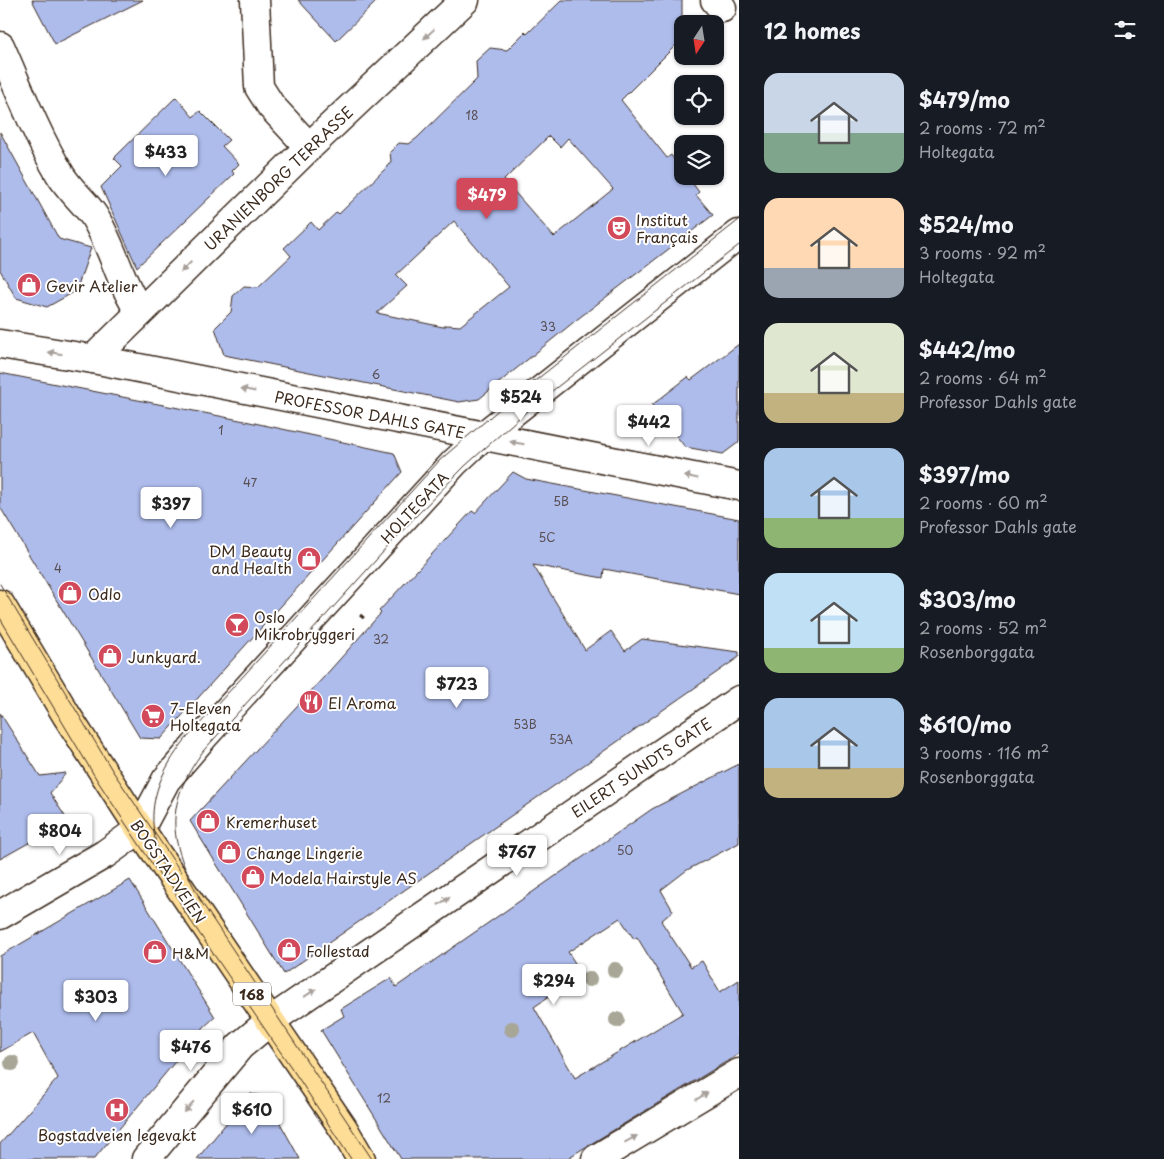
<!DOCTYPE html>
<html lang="en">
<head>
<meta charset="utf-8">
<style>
	body { margin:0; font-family:"Playpen Sans",sans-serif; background:#20242c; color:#f1f3f6; height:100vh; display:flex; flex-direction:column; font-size:19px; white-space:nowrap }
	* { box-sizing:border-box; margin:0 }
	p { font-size:16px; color:#9ea1a6 }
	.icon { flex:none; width:28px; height:28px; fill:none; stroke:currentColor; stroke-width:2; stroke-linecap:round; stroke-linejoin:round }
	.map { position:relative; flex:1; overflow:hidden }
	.details { display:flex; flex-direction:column; background:#171b24; width:425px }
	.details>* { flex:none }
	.needle { width:32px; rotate:192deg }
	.buttons { position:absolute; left:674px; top:15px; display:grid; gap:10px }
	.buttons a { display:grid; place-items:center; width:50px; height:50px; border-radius:10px; background:#171b24; box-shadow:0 1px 4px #0004; font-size:25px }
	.price { position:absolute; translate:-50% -42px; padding:0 11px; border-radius:5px; background:#fff; color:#222; font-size:16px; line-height:32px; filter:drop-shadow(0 1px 2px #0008) }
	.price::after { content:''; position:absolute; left:50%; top:30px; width:15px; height:11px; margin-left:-8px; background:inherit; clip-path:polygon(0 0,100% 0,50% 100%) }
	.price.current { background:#d1495b; color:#fff }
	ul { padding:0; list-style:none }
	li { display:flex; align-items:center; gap:15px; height:125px; padding:0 25px }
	li span { display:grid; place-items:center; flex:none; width:140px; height:100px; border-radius:15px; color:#555 }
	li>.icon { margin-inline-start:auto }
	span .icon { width:60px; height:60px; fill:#fffc; stroke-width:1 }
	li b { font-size:21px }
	h2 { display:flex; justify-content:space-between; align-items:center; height:60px; padding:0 25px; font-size:21px }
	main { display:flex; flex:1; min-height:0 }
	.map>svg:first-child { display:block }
</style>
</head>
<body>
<main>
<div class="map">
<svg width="739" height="1159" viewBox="0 0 739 1159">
	<rect width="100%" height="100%" fill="#fff"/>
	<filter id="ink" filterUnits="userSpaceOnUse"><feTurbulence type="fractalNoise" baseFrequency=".02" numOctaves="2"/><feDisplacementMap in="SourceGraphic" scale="10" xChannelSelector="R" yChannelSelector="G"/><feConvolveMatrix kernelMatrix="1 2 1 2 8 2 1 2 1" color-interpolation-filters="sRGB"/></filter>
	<g filter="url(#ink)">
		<g fill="#aebcec" stroke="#3b2a1e" fill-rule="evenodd">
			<path d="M32,0H143L55,44Z"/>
			<path d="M298,0H378L336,41Z"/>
			<path d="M562,0H682V39L621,100L667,158L671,155L682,171V176H687L699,192L696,195L713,215L575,321L479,399L459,402L224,355L215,328L231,312L233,296L244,286L258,287L291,256L284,248L311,222L318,230L337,212L339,214L386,168L391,161L390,152L399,143L409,144L417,138L477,79L476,61L490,48L507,50L525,32L527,34ZM549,136L560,147L568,138L613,189L554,237L504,180ZM454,221L509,287L460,326L447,325L443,327L377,313L407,286L396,275Z"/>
			<path d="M176,97L193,117L200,111L229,140L222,146L239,164L232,171L234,174L137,267L101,187L122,166L114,158Z"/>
			<path d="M0,132L59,239L91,248L76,291L47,307L16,298L0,270Z"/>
			<path d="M739,344V442L723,454L685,447L652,405L688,377L691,380Z"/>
			<path d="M0,373L245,421L394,453L402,472L161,739L140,738L0,507Z"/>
			<path d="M513,472L526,479L739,519V594L604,569L603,578L533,565L585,650L611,631L625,651L642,639L739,652V657L284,974L190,821L323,678L381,613L379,611L472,511L475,513Z"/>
			<path d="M0,713L40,776L66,773L50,793L68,821L0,859Z"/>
			<path d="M739,764V843L687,870L661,890L673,911L661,921L691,967L702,961L720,992L739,980V1054L566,1159H401L321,1030L344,1016L341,1009L391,978L396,987L652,809ZM620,918L634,939L637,937L683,1013L575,1078L534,1007L582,974L568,952Z"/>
			<path d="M130,880L215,1017L204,1027L94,1159H0V1144L58,1078L33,1033L0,1052V956Z"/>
			<path d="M250,1094L265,1096L300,1159H197Z"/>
		</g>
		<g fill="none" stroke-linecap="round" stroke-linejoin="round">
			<g stroke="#3b2a1e" stroke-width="31">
				<g id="minor">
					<path d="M255,0L259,87L271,106L309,147"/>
					<path d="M715,0L722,8"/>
					<path d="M0,46C19,89 36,134 60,174C69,190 84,201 94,216C113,247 120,283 140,312"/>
					<path d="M0,344L93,359L739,486"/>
					<path d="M93,359L309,147L465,0"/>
					<path d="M0,915L105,854L140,829L166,780L204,736L454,463L483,436L739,234"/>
					<path d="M146,1159L240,1046L270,1021L739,700"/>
					<path d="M596,1159L739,1073"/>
				</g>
			</g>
			<g stroke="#3b2a1e" stroke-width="31">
				<path id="major" d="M0,604L67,716L140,829L343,1128L361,1159"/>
			</g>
			<path stroke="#3b2a1e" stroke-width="3" stroke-dasharray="5 4" stroke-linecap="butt" d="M360,615L366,620"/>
			<use href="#minor" stroke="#fff" stroke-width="28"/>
			<use href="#major" stroke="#fedd96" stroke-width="28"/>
			<g stroke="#3b2a1e" stroke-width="1">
				<path d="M0,584L112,770L181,872"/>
				<path d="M0,618L97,780L162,879"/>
				<path d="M198,897L372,1159"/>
				<path d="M202,902C169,844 162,806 204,750L414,518L465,466L529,409L739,245"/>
				<path d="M182,908L299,1079L351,1159"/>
				<path d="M185,912C150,846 135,804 185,740L440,460L503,406L739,220"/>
			</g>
		</g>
		<g fill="#a8a696">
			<circle cx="615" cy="970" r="8"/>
			<circle cx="589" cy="979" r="8"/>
			<circle cx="617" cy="1020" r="8"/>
			<circle cx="512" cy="1029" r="8"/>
			<circle cx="12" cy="1063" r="8"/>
		</g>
		<defs><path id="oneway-solid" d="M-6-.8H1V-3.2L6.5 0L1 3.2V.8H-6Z" transform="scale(1.25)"/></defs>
		<g fill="#a79f9a">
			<use href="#oneway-solid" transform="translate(429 34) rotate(137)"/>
			<use href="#oneway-solid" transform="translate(186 267) rotate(136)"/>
			<use href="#oneway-solid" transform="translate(55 353) rotate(-171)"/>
			<use href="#oneway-solid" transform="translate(248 390) rotate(-169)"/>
			<use href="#oneway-solid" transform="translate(517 443) rotate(-170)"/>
			<use href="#oneway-solid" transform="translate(691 477) rotate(-169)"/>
			<use href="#oneway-solid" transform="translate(444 901) rotate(-34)"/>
			<use href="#oneway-solid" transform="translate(310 993) rotate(-34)"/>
			<use href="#oneway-solid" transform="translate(702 1096) rotate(-32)"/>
			<use href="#oneway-solid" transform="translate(189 1107) rotate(130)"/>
			<use href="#oneway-solid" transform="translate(631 1139) rotate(-29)"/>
		</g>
	</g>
	<defs>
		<g id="theatre-disc" transform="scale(1.25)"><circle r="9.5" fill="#d1495b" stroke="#fff"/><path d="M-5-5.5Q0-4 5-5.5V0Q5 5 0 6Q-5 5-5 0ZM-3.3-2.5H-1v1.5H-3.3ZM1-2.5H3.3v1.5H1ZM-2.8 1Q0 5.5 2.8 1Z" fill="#fff"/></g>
		<g id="shop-disc" transform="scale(1.25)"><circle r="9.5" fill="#d1495b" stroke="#fff"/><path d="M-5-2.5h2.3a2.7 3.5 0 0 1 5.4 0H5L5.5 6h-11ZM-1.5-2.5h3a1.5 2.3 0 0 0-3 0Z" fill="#fff"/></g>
		<g id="bar-disc" transform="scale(1.25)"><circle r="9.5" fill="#d1495b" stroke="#fff"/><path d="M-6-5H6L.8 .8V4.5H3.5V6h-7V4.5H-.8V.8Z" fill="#fff"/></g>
		<g id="restaurant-disc" transform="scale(1.25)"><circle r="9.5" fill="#d1495b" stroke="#fff"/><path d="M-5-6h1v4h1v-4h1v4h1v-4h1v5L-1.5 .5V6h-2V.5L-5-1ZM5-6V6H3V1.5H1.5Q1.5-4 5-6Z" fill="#fff"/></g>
		<g id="supermarket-disc" transform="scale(1.25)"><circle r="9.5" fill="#d1495b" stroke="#fff"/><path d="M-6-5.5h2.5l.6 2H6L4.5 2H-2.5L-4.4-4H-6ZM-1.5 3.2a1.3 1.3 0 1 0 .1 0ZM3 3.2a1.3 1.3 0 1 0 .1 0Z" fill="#fff"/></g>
		<g id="hospital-disc" transform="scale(1.25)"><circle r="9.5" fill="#d1495b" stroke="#fff"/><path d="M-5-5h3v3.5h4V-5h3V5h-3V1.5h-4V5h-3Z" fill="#fff"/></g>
	</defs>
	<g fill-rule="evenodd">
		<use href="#theatre-disc" x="619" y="228"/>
		<use href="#shop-disc" x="29" y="285"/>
		<use href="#shop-disc" x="309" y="559"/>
		<use href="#shop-disc" x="70" y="593"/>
		<use href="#bar-disc" x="237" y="625"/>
		<use href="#shop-disc" x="110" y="656"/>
		<use href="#restaurant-disc" x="311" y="702"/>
		<use href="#supermarket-disc" x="153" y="716"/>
		<use href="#shop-disc" x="208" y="821"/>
		<use href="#shop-disc" x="229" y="852"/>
		<use href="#shop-disc" x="253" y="877"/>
		<use href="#shop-disc" x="289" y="950"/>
		<use href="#shop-disc" x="155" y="952"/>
		<use href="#hospital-disc" x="117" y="1110"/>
	</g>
	<g text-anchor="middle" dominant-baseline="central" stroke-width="4" stroke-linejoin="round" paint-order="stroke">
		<g font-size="12" fill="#584e52">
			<text x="472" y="115">18</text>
			<text x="548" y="326">33</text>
			<text x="376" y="374">6</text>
			<text x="221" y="430">1</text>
			<text x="250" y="482">47</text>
			<text x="561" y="501">5B</text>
			<text x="547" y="537">5C</text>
			<text x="58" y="568">4</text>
			<text x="381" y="639">32</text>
			<text x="525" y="724">53B</text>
			<text x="561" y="739">53A</text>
			<text x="625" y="850">50</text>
			<text x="384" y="1098">12</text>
		</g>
		<rect fill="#fff" stroke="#766a62" stroke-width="1" x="233" y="982.5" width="38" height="23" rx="4"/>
		<g font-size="14" font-weight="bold" fill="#3b2a1e">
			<text x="252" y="994">168</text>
		</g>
		<g font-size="15" fill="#3b2a1e" stroke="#fff">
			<text transform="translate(278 178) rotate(-44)">URANIENBORG TERRASSE</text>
			<text transform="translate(370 414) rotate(11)">PROFESSOR DAHLS GATE</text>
			<text transform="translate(414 507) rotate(-47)">HOLTEGATA</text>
			<text transform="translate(641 767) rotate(-34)">EILERT SUNDTS GATE</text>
			<text transform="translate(169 871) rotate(56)">BOGSTADVEIEN</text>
		</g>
		<g font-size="15" fill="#3b2a1e" stroke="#fff" text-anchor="start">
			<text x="636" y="219">Institut<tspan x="636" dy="17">Français</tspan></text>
			<text x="46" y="285">Gevir Atelier</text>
			<text x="292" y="550" text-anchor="end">DM Beauty<tspan x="292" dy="17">and Health</tspan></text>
			<text x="88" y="593">Odlo</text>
			<text x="254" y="616">Oslo<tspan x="254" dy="17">Mikrobryggeri</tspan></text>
			<text x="128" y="656">Junkyard.</text>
			<text x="328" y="702">El Aroma</text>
			<text x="170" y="707">7-Eleven<tspan x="170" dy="17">Holtegata</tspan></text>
			<text x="226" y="821">Kremerhuset</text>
			<text x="246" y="852">Change Lingerie</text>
			<text x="270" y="877">Modela Hairstyle AS</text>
			<text x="306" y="950">Follestad</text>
			<text x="172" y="952">H&amp;M</text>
			<text x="117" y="1134" text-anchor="middle">Bogstadveien legevakt</text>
		</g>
	</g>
</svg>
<div class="buttons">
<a><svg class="needle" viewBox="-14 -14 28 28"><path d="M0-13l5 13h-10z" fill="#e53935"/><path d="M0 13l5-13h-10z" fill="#9ea1a6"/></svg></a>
<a><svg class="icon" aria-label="locate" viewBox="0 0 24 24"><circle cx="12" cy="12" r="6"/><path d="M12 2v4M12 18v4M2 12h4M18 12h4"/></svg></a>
<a><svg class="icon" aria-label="layers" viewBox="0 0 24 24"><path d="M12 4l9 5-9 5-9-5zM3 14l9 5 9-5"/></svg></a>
</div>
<b class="price" style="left:166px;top:177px">$433</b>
<b class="price current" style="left:487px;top:220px">$479</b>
<b class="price" style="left:521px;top:422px">$524</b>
<b class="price" style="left:649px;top:447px">$442</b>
<b class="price" style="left:171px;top:529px">$397</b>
<b class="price" style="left:457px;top:709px">$723</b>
<b class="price" style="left:60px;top:856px">$804</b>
<b class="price" style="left:517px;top:877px">$767</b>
<b class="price" style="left:554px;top:1006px">$294</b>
<b class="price" style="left:96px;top:1022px">$303</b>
<b class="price" style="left:191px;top:1072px">$476</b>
<b class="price" style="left:252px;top:1135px">$610</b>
</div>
<section class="details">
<h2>12 homes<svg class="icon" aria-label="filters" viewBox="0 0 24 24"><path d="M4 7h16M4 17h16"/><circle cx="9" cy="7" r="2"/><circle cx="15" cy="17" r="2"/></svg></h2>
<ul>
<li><span style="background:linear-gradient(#c9d6e8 60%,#7fa58c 0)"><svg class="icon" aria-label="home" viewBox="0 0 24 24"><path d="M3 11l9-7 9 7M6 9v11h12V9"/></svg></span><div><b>$479/mo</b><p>2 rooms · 72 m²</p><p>Holtegata</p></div></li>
<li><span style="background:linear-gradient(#ffd9b3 70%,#9aa5b1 0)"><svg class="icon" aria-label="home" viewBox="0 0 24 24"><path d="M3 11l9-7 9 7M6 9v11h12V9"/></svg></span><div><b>$524/mo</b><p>3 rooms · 92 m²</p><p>Holtegata</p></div></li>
<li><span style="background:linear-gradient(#dfe7d0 70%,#c2b280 0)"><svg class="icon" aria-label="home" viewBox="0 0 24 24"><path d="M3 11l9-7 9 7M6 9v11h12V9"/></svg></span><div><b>$442/mo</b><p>2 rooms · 64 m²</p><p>Professor Dahls gate</p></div></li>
<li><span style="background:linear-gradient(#a9c7e8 70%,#8fb573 0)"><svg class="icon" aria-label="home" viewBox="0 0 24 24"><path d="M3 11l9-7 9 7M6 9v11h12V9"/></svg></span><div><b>$397/mo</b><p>2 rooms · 60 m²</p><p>Professor Dahls gate</p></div></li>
<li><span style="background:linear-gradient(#bfe0f5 75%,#8fb573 0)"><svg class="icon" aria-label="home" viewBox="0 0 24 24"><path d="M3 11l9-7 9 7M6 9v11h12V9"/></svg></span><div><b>$303/mo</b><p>2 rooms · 52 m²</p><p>Rosenborggata</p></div></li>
<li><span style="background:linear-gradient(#a9c7e8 70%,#c2b280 0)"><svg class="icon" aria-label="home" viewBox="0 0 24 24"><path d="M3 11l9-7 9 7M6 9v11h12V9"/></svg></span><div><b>$610/mo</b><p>3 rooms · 116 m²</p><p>Rosenborggata</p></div></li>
</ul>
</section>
</main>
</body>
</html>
